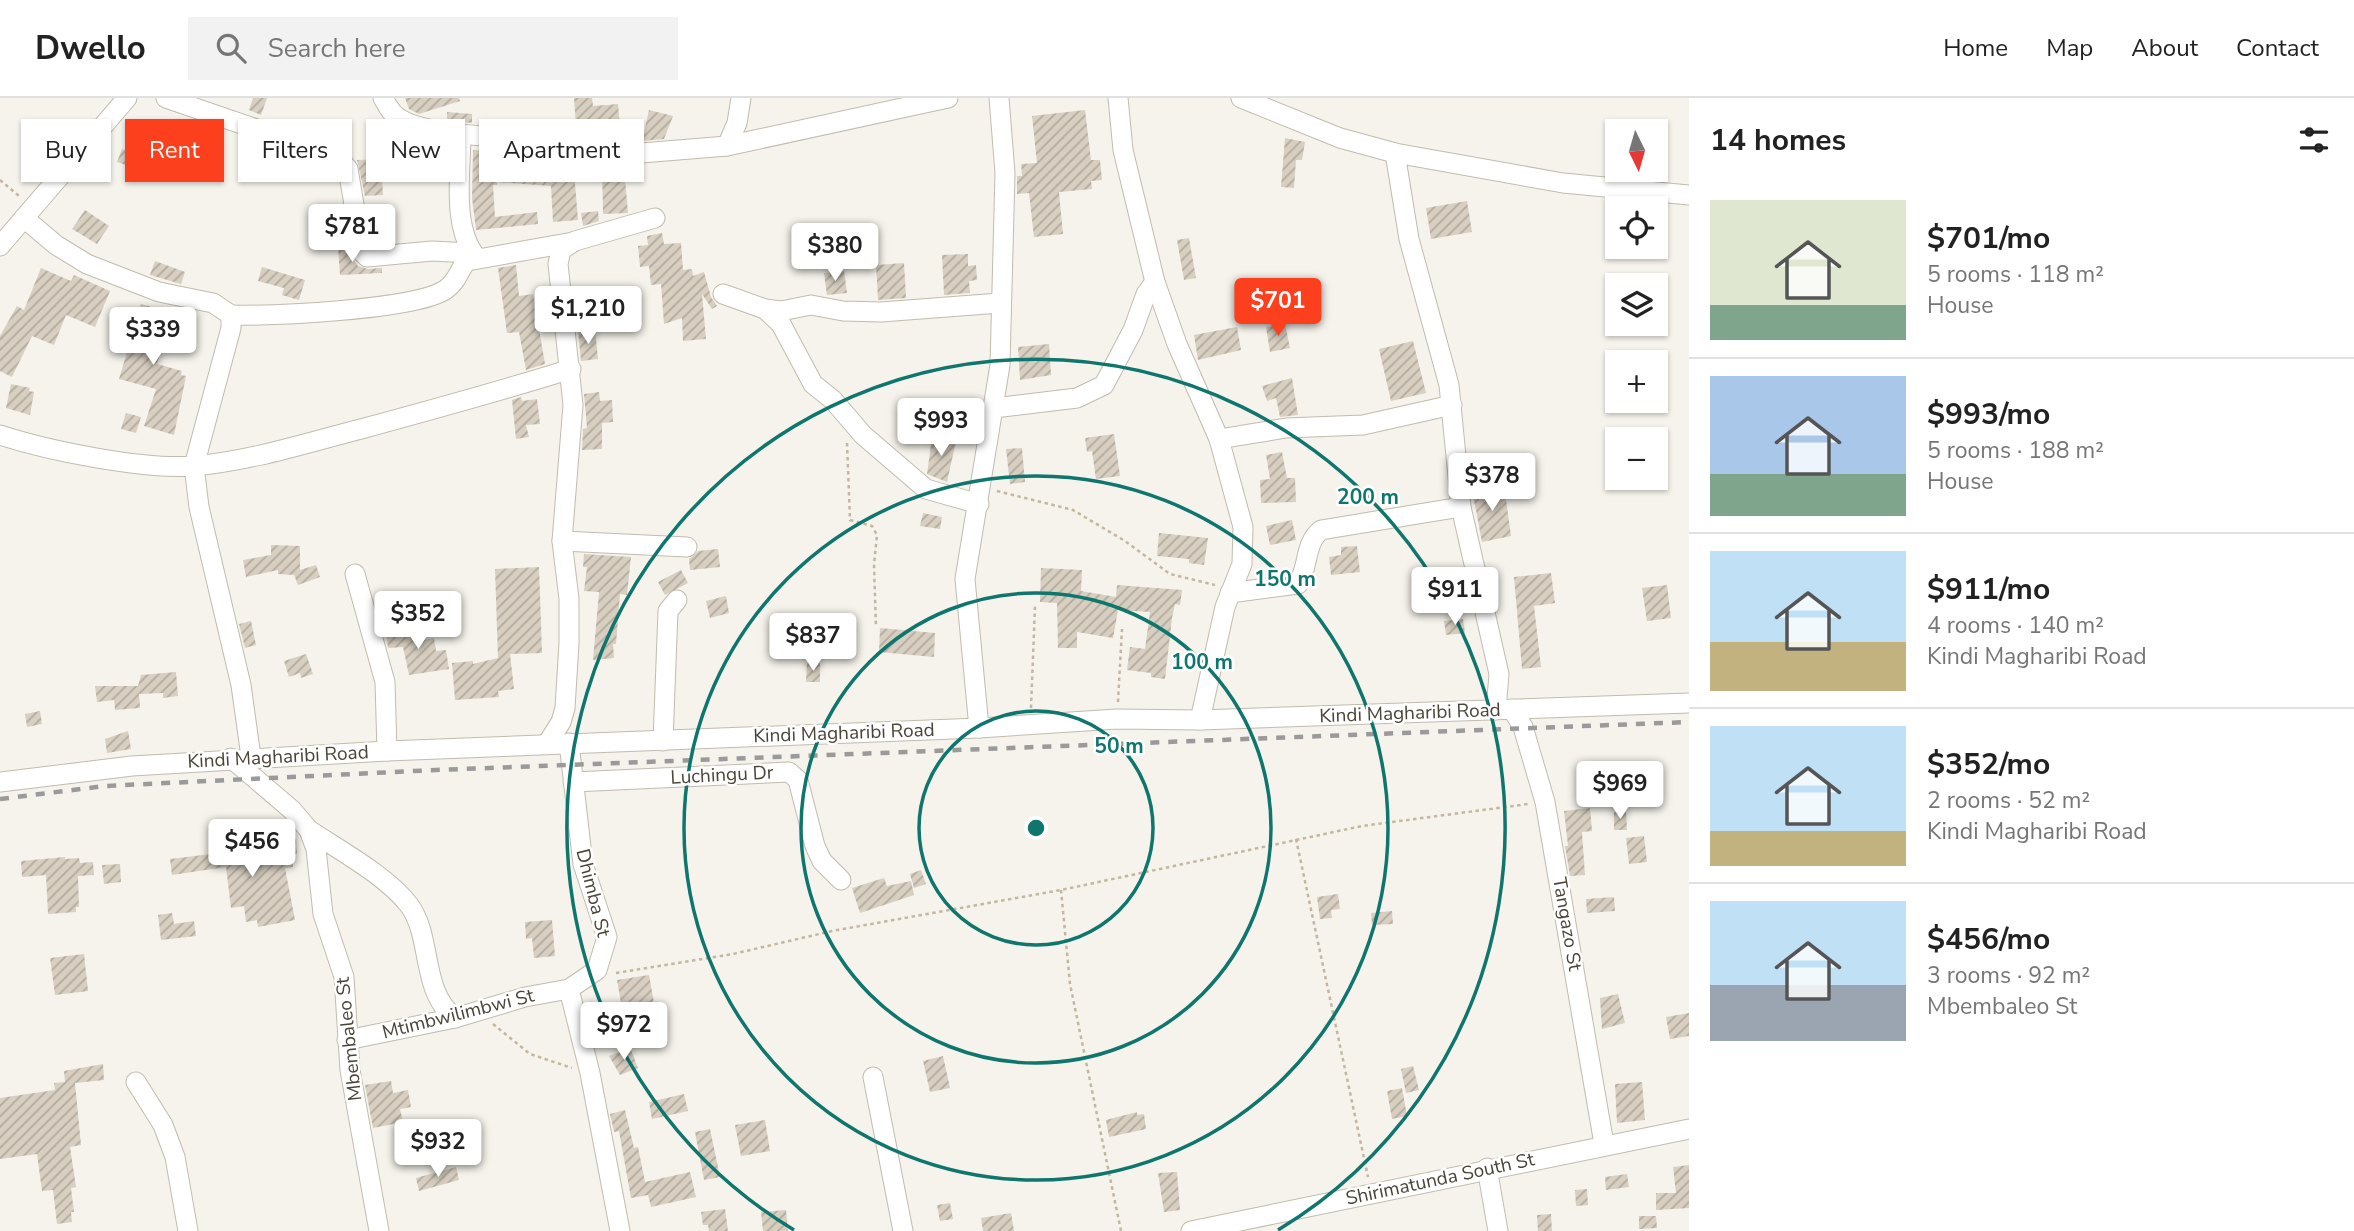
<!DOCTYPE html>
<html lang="en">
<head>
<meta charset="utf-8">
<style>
	body { margin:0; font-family:"Nunito Sans",sans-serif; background:#f2f2f2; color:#222; height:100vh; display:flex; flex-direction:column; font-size:26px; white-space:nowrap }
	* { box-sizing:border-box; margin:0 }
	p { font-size:23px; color:#767676 }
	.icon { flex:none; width:38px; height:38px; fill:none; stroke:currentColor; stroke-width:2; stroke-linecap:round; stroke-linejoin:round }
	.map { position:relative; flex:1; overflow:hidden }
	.sheet { display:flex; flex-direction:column; background:#fff; width:665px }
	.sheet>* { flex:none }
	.banner { position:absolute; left:21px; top:21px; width:665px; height:63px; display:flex; gap:14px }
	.needle { width:46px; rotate:175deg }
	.fabs { position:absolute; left:1605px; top:21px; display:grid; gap:14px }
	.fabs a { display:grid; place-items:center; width:63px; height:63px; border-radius:0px; background:#fff; box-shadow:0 2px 5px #0004; font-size:35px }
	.price { position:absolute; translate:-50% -60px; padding:0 16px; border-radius:7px; background:#fff; color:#222; font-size:23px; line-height:46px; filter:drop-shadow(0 2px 4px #0008) }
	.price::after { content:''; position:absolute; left:50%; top:42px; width:21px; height:16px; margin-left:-10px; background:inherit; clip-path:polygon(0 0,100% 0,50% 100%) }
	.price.active { background:#fc3f1d; color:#fff }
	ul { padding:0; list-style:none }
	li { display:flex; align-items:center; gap:21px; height:175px; padding:0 21px }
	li+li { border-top:2px solid #e0e0e0 }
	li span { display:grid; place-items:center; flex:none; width:196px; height:140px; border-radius:0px; color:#555 }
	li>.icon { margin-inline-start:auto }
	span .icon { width:84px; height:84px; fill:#fffc; stroke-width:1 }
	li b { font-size:30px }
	h2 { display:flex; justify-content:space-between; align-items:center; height:84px; padding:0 21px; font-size:30px }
	.pill { padding:0 24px; border-radius:0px; background:#fff; box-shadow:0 2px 5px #0004; font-size:24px; line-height:63px }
	.pill.active { background:#fc3f1d; color:#fff }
	header { display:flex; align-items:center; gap:42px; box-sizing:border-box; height:98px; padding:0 35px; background:#fff; border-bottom:2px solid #e0e0e0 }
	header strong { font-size:33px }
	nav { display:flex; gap:38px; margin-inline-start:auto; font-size:24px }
	.search { width:490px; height:63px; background:#f2f2f2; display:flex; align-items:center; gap:18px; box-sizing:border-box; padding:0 24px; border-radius:0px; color:#767676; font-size:26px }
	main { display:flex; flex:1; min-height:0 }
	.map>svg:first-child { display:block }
</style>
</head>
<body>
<header>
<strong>Dwello</strong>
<div class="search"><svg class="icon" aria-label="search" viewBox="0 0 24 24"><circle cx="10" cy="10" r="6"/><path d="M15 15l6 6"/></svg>Search here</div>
<nav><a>Home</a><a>Map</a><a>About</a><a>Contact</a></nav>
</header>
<main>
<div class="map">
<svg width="1689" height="1133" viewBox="0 0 1689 1133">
	<defs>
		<pattern id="building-hatch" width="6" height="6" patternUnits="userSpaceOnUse" patternTransform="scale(1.75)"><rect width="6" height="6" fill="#d8cfc1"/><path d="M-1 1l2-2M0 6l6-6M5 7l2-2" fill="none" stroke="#b1aa9e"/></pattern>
	</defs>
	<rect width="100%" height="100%" fill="#f6f3ec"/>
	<g fill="url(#building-hatch)">
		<path d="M253,0H267L261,17L249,12Z"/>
		<path d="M405,0H459L460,3L419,16L409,11Z"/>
		<path d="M574,0H592L593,8L618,6L620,28H576Z"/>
		<path d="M649,12L673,18L664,41L642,43Z"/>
		<path d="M1085,12L1091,62H1100L1102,82L1091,83L1092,91L1059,94L1063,136L1034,139L1029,95L1017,96V78H1022L1021,66L1037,65L1032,18Z"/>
		<path d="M447,14L472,16V25L447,22Z"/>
		<path d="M1285,40L1305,44L1302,62H1296L1294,90L1281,89Z"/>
		<path d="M122,51L134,56L129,68L117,64Z"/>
		<path d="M473,52L544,55L543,62L573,61L578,122L553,124L551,88L497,84V87H493L495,119L537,114L538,126L476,132L472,100Z"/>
		<path d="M386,61L387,83H382L383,97L365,98L357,62Z"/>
		<path d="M602,69L624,70L628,115L603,116Z"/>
		<path d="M1467,103L1472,134L1431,141L1426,110Z"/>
		<path d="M85,112L109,128L97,146L72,131Z"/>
		<path d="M598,113L599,123L583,128L581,115Z"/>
		<path d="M662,135L664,146L681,145L683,172L692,171L693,178L704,174L711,199L717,208L712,211L702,196L706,241L683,243L682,220L664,226L661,186L651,187L649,168L640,169L638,148L648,147L647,138Z"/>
		<path d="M1189,140L1196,180L1184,182L1177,142Z"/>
		<path d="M349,148L350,157L358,168L368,171L382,170V175L340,177L338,149Z"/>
		<path d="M968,156V168L976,167L977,182L969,183L970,195L944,197L942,157Z"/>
		<path d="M155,163L185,174L181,186L150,177Z"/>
		<path d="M904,165L906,200L878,202L876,167Z"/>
		<path d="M516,167L519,198L533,196L545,266L526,272L519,234L507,235L498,170Z"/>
		<path d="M262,169L305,182L299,202L282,197L284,190L258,183Z"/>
		<path d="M41,170L71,183L74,177L110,193L95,229L66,217L54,247L32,238L12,279L0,273V238L17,208L24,212Z"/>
		<path d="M844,173L847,195L827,197L824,175Z"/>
		<path d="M141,206L172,215L157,266L182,273L181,277L186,278L174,337L144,328L156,291L119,281L129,247L114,242L117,229L133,234Z"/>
		<path d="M1285,226L1290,250L1270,254L1266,229Z"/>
		<path d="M1237,229L1241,252L1198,262L1194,237Z"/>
		<path d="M595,232L598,261L581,263L578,234Z"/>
		<path d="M1413,243L1426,295L1391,303L1379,251Z"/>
		<path d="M1049,246L1051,277L1020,282L1018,249Z"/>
		<path d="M1292,280L1298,317L1280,319L1276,300L1267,303L1262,288Z"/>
		<path d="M11,286L30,290L29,293L34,294L30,317L6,310Z"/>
		<path d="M599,294L600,303L612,302L613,324L602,325V351L582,352L583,331L587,330L584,296Z"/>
		<path d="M521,299L522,303L537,301L540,326L526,327L529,339L516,341L512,302Z"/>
		<path d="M126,315L141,319L136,335L121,331Z"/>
		<path d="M1114,336L1120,378L1096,381L1092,353L1087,354L1085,340Z"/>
		<path d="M932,340L956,343L947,384L927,376Z"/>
		<path d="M1022,350L1025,384L1010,386L1006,351Z"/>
		<path d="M1282,354L1287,380H1295L1296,404L1261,405L1260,382L1270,381L1266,357Z"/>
		<path d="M1504,387L1511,438L1482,444L1472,392Z"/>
		<path d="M923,415L942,419L940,431L920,428Z"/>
		<path d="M1292,422L1296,442L1270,447L1266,428Z"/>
		<path d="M1159,435L1208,440L1204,467L1189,465V461L1157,458Z"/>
		<path d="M271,447L300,448V472L316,467L320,479L298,487L294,477L278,476V472L246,479L243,462L271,457Z"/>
		<path d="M1357,448L1360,474L1331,477L1329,459L1341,457V449Z"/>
		<path d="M718,451L720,469L690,472L689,461L698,453Z"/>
		<path d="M584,456L631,459L627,497L620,496L616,546H613L614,560L593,562L599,494L584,493L587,469H583Z"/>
		<path d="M539,469L542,555L510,556L514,591L498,593L499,599L455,602L452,565L473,563V566L498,560L495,471Z"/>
		<path d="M1041,470L1082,472L1081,493L1116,499L1117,487L1182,492L1180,507L1175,506L1172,520L1165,581L1151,579V575L1127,572L1130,549L1145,551L1150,514L1118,512L1113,540L1077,534V550H1058L1057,505L1040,504Z"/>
		<path d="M681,472L688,485L665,497L658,484Z"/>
		<path d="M1551,475L1555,505L1534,508L1541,569L1522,571L1514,479Z"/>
		<path d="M1667,487L1671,520L1647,523L1642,490Z"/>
		<path d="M726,498L729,515L710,520L706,503Z"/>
		<path d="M1463,521L1465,535L1446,537L1444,523Z"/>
		<path d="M251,523L256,547L245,550L239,526Z"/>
		<path d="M422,530L423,542L434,540L436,553L446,552L449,571L409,577L403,549L388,550L386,534Z"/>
		<path d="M880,530L935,535L934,559L879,554Z"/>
		<path d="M306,556L313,576L301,580L300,575L289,579L284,563Z"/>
		<path d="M807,565H820V584H806Z"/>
		<path d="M176,574L178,598L163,600V595L139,596L140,610L115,612L114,602L97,604L95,588H138L141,577Z"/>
		<path d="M40,613L42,626L27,629L25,616Z"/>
		<path d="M128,633L131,651L107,655L105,641Z"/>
		<path d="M1590,710L1592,733L1582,734L1585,777L1570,778L1565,748H1568L1564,713Z"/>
		<path d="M1614,714H1626L1627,732H1614Z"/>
		<path d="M1644,738L1647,764L1629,766L1626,740Z"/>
		<path d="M296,741L297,756L292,757L293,769L285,770L295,822L258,829L257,822L246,824L244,808L231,810L226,769L172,777L170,761L260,750L259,742Z"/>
		<path d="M65,759V761L79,760L80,765L93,764L94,777L78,778L79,809H76V814L48,816L46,777L22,779L21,763Z"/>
		<path d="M120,766L121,784L104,786L102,767Z"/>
		<path d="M921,772L926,786L914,790L910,776Z"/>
		<path d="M884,780L887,788L911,783L914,797L860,815L852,790Z"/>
		<path d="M1338,796L1340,811L1331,812L1332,820L1320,821L1317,799Z"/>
		<path d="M1614,799L1615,813L1587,815L1586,801Z"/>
		<path d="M1392,813L1393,826L1372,827L1371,815Z"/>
		<path d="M172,815L174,826L194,823L196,838L161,842L158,817Z"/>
		<path d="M552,822L555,858L534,860L532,840L526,841L525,824Z"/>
		<path d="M84,856L88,893L55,897L50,860Z"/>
		<path d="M649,877L654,905L622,911L617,882Z"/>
		<path d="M1618,896L1625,925L1602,931L1600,900Z"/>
		<path d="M1689,915V938L1670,941L1666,919Z"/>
		<path d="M630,950L638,970L620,977L609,958Z"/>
		<path d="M943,958L950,990L930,994L923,963Z"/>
		<path d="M103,966L104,982L75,985L81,1047L70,1049L76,1089L71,1090L74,1114H71L72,1124L57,1126L53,1092L42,1093L37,1056L0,1061V1000L55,992L54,985L65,984L64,973Z"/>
		<path d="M1413,968L1419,992L1406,995L1401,971Z"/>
		<path d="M391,983L393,995L408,992L411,1009L400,1011L403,1024L373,1030L365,987Z"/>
		<path d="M1642,984L1645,1022L1617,1025L1615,986Z"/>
		<path d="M1402,990L1407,1018L1392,1021L1387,993Z"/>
		<path d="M684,996L688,1013L652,1021L649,1004Z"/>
		<path d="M625,1012L634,1050L638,1049L645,1084L690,1074L696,1099L651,1109L648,1097L631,1100L619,1033L614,1034L610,1016Z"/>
		<path d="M1137,1014V1017L1144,1016L1146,1031L1109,1039L1106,1022Z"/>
		<path d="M765,1022L770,1053L741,1058L735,1027Z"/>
		<path d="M710,1031L720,1079L704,1082L695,1034Z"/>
		<path d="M1689,1067V1110L1656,1112V1095H1676L1673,1069Z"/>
		<path d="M456,1069L459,1082L419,1093L416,1080Z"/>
		<path d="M1177,1074L1180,1112L1164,1114L1158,1075Z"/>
		<path d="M1627,1076L1629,1089L1606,1092L1605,1079Z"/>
		<path d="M1587,1091L1588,1107L1576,1108L1575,1092Z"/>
		<path d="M950,1105L953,1121L940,1123L937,1107Z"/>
		<path d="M725,1111L728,1133H709L708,1127H703L701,1114Z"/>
		<path d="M786,1112L788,1133H763L761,1114Z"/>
		<path d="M1011,1115L1014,1133H983L981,1120Z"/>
		<path d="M1551,1116L1552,1133H1538L1537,1117Z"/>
		<path d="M1639,1118H1656L1657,1130L1639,1131Z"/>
	</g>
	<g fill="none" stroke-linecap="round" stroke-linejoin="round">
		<g stroke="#c2bbae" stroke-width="21">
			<g id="minor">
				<path d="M166,0L338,59L348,71L362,154L367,159L432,153L472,155"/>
				<path d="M383,0C388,8 391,16 400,21C439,44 565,40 615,41L620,44L624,55L629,56L727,48L948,0"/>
				<path d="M1118,0L1123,52L1155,184L1177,246L1219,341L1243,429L1242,466L1225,509L1200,622"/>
				<path d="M1241,0L1340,40L1395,55L1563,85L1689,97"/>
				<path d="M461,36C461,73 451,130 477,160"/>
				<path d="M727,48L737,25L741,0"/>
				<path d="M1395,55L1409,141L1449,287L1461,409L1499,576L1496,612"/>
				<path d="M24,120L56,147L87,166L159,194L213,205L231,217V230L194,368L199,409L241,587L251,659"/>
				<path d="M0,148L127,0"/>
				<path d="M723,196L765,211L781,213L811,207L843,213L881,214L1000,205"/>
				<path d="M765,211L781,226L813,286L833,302L863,337L926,391L979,406"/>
				<path d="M231,217C273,218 413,212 445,192C458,183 458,173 467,163L573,144"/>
				<path d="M994,310L1077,300L1104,287L1133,232L1146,196L1155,184"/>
				<path d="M0,337C49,353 144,372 194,368C251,363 306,345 361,331C431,312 501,293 571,271"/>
				<path d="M1219,341L1286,330L1363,327L1452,307"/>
				<path d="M562,443L687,449"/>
				<path d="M355,476L385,584L387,653"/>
				<path d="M1230,495L1298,486C1309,470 1304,445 1321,432L1461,409"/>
				<path d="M1512,611L1523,629L1545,704L1604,1046"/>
				<path d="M979,630L965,481L1000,267L1005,75L999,0"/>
				<path d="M663,643L668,513L677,502"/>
				<path d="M569,645L583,766L607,839L597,872L569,891L590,975L620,1133"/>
				<path d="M547,646L561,624L565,610L569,545V501L562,443L573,307L558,166L561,152L575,143L655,120"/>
				<path d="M231,660L292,712L309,732L316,751L323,816L344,879L350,972L379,1133"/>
				<path d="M0,684L132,668L387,653L979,630L1117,621L1200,622L1689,605"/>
				<path d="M573,684L789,674L798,682L815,748L822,763L841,782"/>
				<path d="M309,732C339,752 387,778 409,807C433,839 420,893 455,920"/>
				<path d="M347,942L455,920L525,899L569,891"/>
				<path d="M873,979L903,1133"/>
				<path d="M136,984L163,1027L175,1059L188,1133"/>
				<path d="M1487,1070L1498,1133"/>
				<path d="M1191,1133L1689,1031"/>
			</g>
		</g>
		<g stroke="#c4b79f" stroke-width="2.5" stroke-dasharray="3.5 3.5" stroke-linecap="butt">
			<path d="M0,82L19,98"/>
			<path d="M847,345L850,422L872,428L877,437L874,467L876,529"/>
			<path d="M997,393L1073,412L1125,443L1170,476L1215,487"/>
			<path d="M1118,604L1122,531"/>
			<path d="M1031,610L1035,508"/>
			<path d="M1296,741L1368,1079"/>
			<path d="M1061,792L1070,886L1121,1133"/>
			<path d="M616,875L733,856L832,833L1061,792L1362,728L1528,706"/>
			<path d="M493,926L530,956L572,970"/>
		</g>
		<use href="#minor" stroke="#fff" stroke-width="19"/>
		<path stroke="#9a9a9a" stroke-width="4.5" stroke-dasharray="9 9" stroke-linecap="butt" d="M0,701L105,688L436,672L1689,624"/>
	</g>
	<g fill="none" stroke="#0f766e" stroke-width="3.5">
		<circle cx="1036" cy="730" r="117"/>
		<circle cx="1036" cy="730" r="235"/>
		<circle cx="1036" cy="730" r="352"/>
		<path d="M794 1132A469 469 0 1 1 1278 1132"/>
	</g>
	<g text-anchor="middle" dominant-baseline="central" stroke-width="5" stroke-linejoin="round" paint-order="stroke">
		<g font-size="19" fill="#4b4439" stroke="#fff">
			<text transform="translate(1410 615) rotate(-2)">Kindi Magharibi Road</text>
			<text transform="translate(844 635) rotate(-2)">Kindi Magharibi Road</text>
			<text transform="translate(278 659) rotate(-3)">Kindi Magharibi Road</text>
			<text transform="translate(722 677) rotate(-3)">Luchingu Dr</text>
			<text transform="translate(593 795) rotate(76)">Dhimba St</text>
			<text transform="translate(1567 826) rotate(80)">Tangazo St</text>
			<text transform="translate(458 916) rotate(-14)">Mtimbwilimbwi St</text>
			<text transform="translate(349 941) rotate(-96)">Mbembaleo St</text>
			<text transform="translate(1440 1081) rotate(-12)">Shirimatunda South St</text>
		</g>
	</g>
	<circle cx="1036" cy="730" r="10" fill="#0f766e" stroke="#fff" stroke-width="3.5"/>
	<g font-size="21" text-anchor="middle" font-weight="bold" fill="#0f766e" stroke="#fff" stroke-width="5" stroke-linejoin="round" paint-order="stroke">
		<text x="1368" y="406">200 m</text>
		<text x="1285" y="488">150 m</text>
		<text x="1202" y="571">100 m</text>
		<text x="1119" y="655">50 m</text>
	</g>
</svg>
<div class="fabs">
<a><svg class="needle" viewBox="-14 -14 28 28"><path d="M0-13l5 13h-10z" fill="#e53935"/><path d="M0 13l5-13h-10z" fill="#767676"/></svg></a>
<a><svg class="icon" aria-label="locate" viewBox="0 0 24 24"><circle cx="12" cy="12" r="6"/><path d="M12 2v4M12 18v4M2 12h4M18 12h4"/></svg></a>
<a><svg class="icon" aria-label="layers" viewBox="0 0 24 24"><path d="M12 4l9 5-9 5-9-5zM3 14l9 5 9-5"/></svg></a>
<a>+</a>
<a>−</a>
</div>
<b class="price" style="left:352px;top:166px">$781</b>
<b class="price" style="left:835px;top:185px">$380</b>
<b class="price active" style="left:1278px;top:240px">$701</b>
<b class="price" style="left:588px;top:248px">$1,210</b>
<b class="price" style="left:153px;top:269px">$339</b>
<b class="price" style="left:941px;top:360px">$993</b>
<b class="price" style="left:1492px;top:415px">$378</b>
<b class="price" style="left:1455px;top:529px">$911</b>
<b class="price" style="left:418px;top:553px">$352</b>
<b class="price" style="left:813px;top:575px">$837</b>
<b class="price" style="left:1620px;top:723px">$969</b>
<b class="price" style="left:252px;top:781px">$456</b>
<b class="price" style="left:624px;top:964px">$972</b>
<b class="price" style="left:438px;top:1081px">$932</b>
<div class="banner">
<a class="pill">Buy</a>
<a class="pill active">Rent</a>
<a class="pill">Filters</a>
<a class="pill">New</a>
<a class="pill">Apartment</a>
</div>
</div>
<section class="sheet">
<h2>14 homes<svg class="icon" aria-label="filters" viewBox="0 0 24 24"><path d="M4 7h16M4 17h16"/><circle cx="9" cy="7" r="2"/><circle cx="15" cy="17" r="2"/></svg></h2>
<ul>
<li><span style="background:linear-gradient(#dfe7d0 75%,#7fa58c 0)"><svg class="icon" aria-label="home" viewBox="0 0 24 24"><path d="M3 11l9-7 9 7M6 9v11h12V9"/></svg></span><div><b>$701/mo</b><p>5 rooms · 118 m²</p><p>House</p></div></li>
<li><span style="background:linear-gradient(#a9c7e8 70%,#7fa58c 0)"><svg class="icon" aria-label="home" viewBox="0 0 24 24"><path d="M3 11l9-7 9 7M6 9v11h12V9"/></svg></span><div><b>$993/mo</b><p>5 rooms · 188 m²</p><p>House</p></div></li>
<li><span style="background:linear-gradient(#bfe0f5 65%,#c2b280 0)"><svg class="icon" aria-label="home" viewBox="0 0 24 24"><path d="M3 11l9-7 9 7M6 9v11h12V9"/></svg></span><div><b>$911/mo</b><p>4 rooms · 140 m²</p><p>Kindi Magharibi Road</p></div></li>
<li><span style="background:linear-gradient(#bfe0f5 75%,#c2b280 0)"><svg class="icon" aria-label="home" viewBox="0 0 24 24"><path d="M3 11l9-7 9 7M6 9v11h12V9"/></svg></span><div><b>$352/mo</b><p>2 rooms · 52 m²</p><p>Kindi Magharibi Road</p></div></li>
<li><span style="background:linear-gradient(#bfe0f5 60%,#9aa5b1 0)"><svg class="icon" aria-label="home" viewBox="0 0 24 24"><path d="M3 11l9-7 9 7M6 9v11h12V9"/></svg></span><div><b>$456/mo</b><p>3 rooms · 92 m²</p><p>Mbembaleo St</p></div></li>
</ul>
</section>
</main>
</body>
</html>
